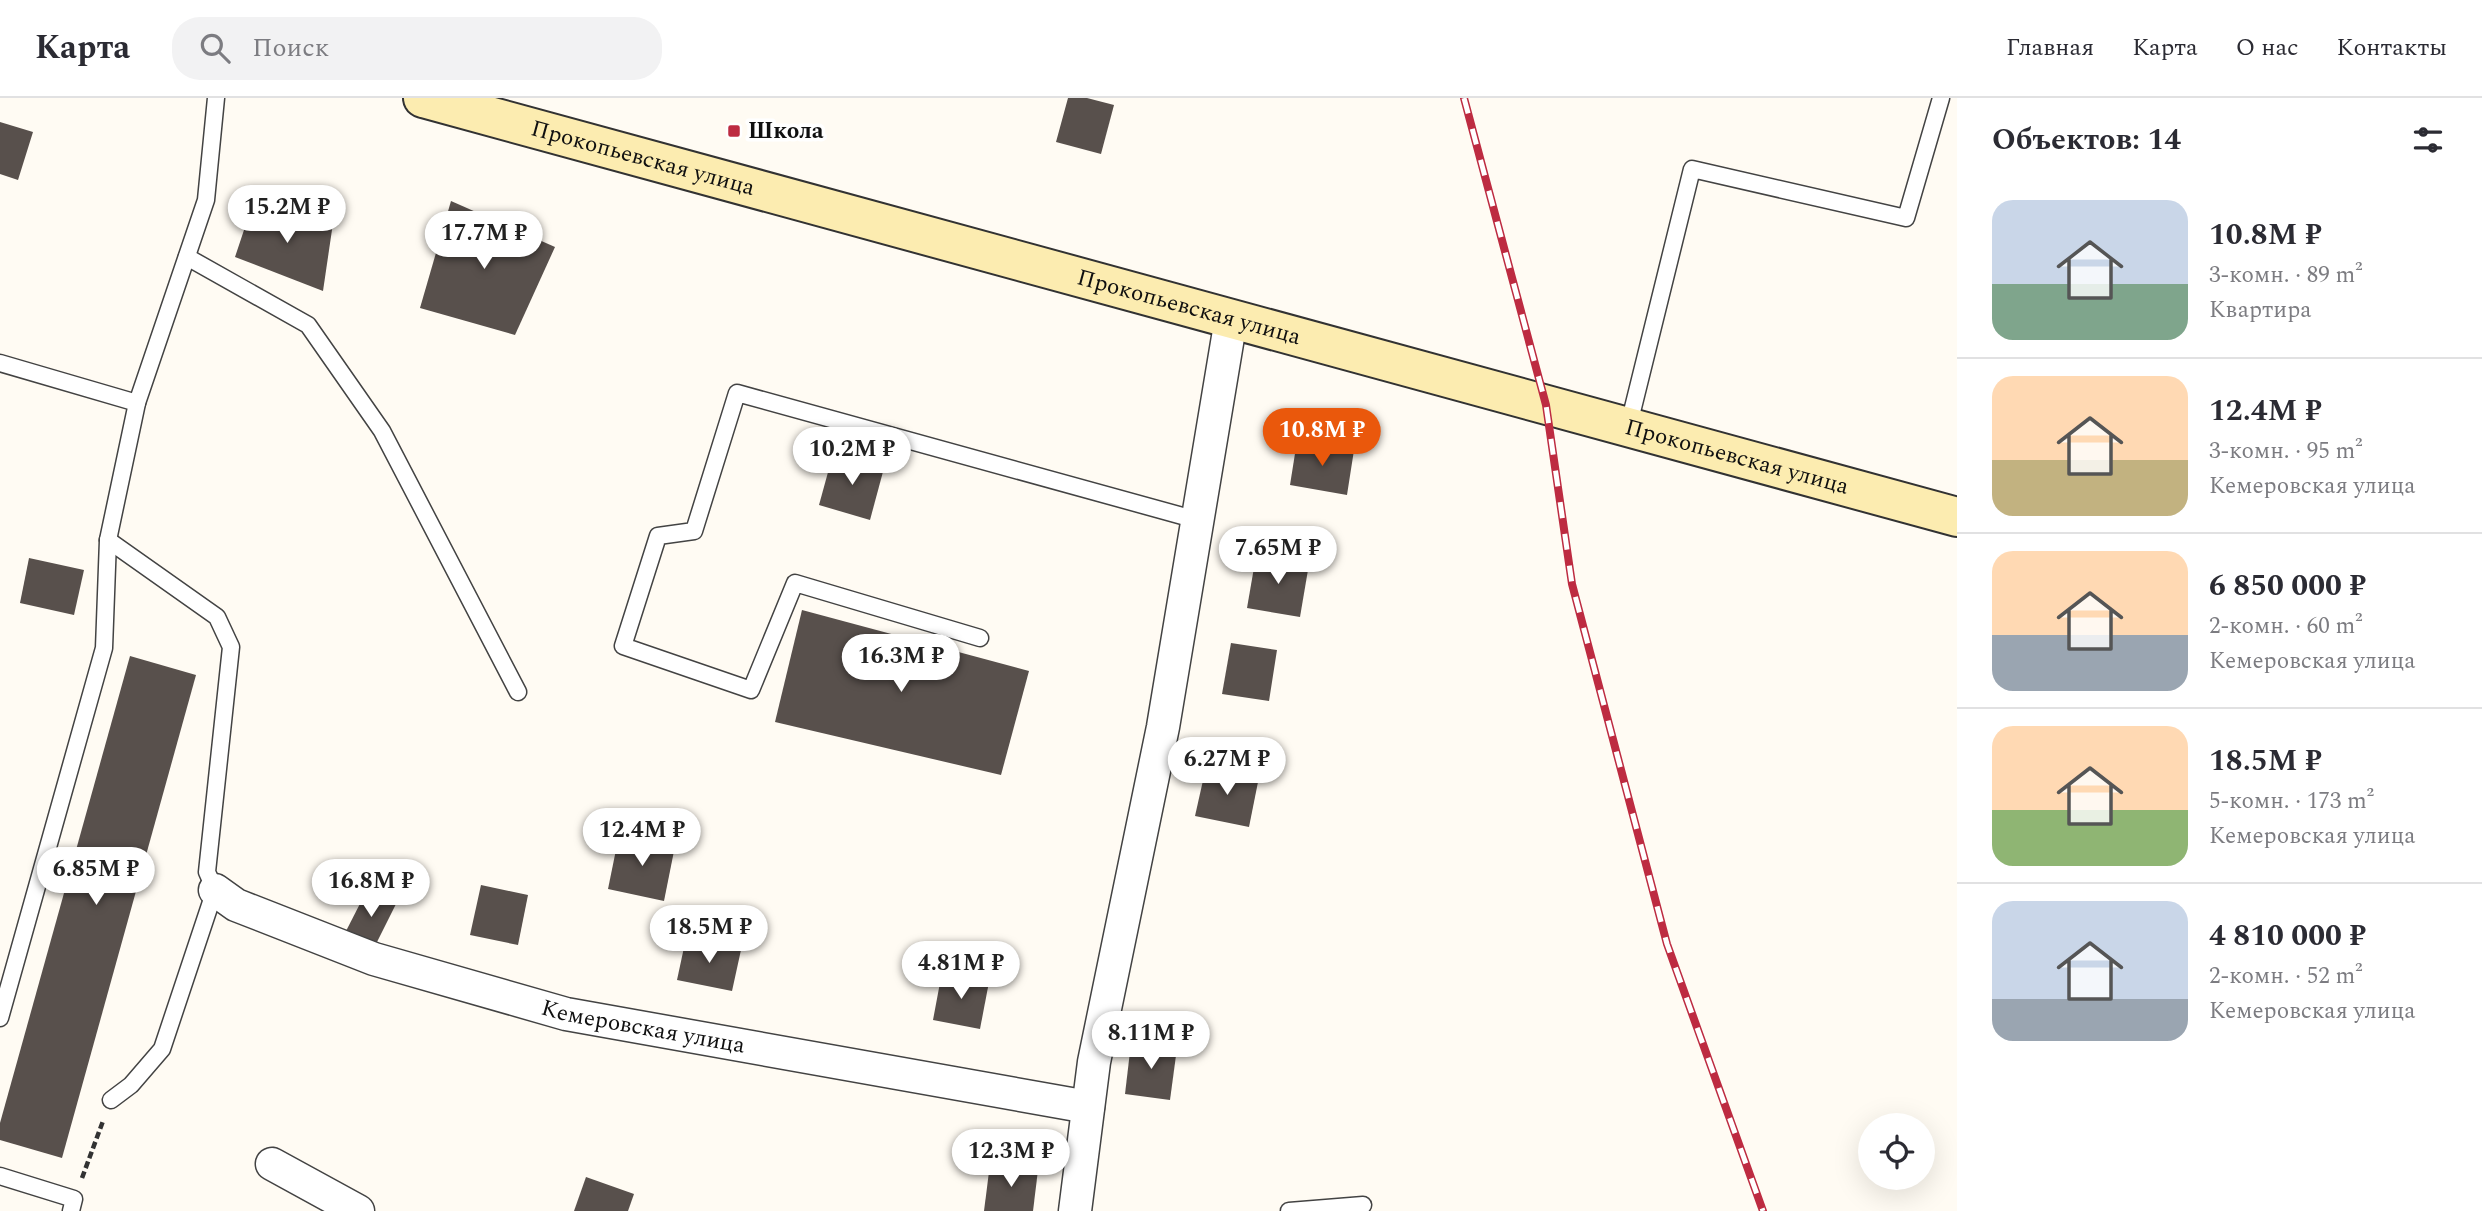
<!DOCTYPE html>
<html lang="ru">
<head>
<meta charset="utf-8">
<style>
	body { margin:0; font-family:Spectral,serif; background:#f2f2f3; color:#2b2b33; height:100vh; display:flex; flex-direction:column; font-size:26px; white-space:nowrap }
	* { box-sizing:border-box; margin:0 }
	p { font-size:23px; color:#7c7c81 }
	.icon { flex:none; width:38px; height:38px; fill:none; stroke:currentColor; stroke-width:2; stroke-linecap:round; stroke-linejoin:round }
	.map { position:relative; flex:1; overflow:hidden }
	.sheet { display:flex; flex-direction:column; background:#fff; width:525px }
	.sheet>* { flex:none }
	.buttons { position:absolute; left:1858px; top:1015px; display:grid; gap:14px }
	.buttons a { display:grid; place-items:center; width:77px; height:77px; border-radius:50%; background:#fff; box-shadow:0 7px 28px #0002; font-size:35px }
	.price { position:absolute; translate:-50% -60px; padding:0 16px; border-radius:24px; background:#fff; color:#222; font-size:23px; line-height:46px; filter:drop-shadow(0 2px 4px #0008) }
	.price::after { content:''; position:absolute; left:50%; top:42px; width:21px; height:16px; margin-left:-10px; background:inherit; clip-path:polygon(0 0,100% 0,50% 100%) }
	.price.active { background:#ea580c; color:#fff }
	ul { padding:0; list-style:none }
	li { display:flex; align-items:center; gap:21px; height:175px; padding:0 35px }
	li+li { border-top:2px solid #e1e1e2 }
	li span { display:grid; place-items:center; flex:none; width:196px; height:140px; border-radius:21px; color:#555 }
	li>.icon { margin-inline-start:auto }
	span .icon { width:84px; height:84px; fill:#fffc; stroke-width:1 }
	li b { font-size:30px }
	h2 { display:flex; justify-content:space-between; align-items:center; height:84px; padding:0 35px; font-size:30px }
	header { display:flex; align-items:center; gap:42px; box-sizing:border-box; height:98px; padding:0 35px; background:#fff; border-bottom:2px solid #e1e1e2 }
	header strong { font-size:33px }
	nav { display:flex; gap:38px; margin-inline-start:auto; font-size:24px }
	.search { width:490px; height:63px; background:#f2f2f3; display:flex; align-items:center; gap:18px; box-sizing:border-box; padding:0 24px; border-radius:28px; color:#7c7c81; font-size:26px }
	main { display:flex; flex:1; min-height:0 }
	.map>svg:first-child { display:block }
</style>
</head>
<body>
<header>
<strong>Карта</strong>
<div class="search"><svg class="icon" aria-label="search" viewBox="0 0 24 24"><circle cx="10" cy="10" r="6"/><path d="M15 15l6 6"/></svg>Поиск</div>
<nav><a>Главная</a><a>Карта</a><a>О нас</a><a>Контакты</a></nav>
</header>
<main>
<div class="map">
<svg width="1957" height="1113" viewBox="0 0 1957 1113">
	<rect width="100%" height="100%" fill="#fffbf3"/>
	<g fill="#58504c">
		<path d="M1068,0H1087L1114,7L1101,56L1056,44Z"/>
		<path d="M0,24L33,34L18,82L0,76Z"/>
		<path d="M451,103L555,149L515,237L420,210Z"/>
		<path d="M253,105L333,125L323,193L235,159Z"/>
		<path d="M1297,343L1354,352L1347,397L1290,387Z"/>
		<path d="M833,356L884,370L870,422L819,407Z"/>
		<path d="M1256,458L1309,466L1300,519L1247,510Z"/>
		<path d="M29,460L84,472L74,517L20,505Z"/>
		<path d="M802,512L1029,573L1001,677L775,624Z"/>
		<path d="M1231,545L1277,552L1269,603L1222,596Z"/>
		<path d="M130,558L196,577L62,1060L0,1042V1025Z"/>
		<path d="M1206,669L1259,679L1249,729L1195,718Z"/>
		<path d="M619,737L675,748L664,803L608,791Z"/>
		<path d="M481,787L528,797L518,847L470,837Z"/>
		<path d="M368,790L397,804L373,852L344,837Z"/>
		<path d="M686,840L741,852L732,893L677,882Z"/>
		<path d="M942,874L989,884L980,931L933,922Z"/>
		<path d="M1131,945L1177,950L1170,1002L1125,996Z"/>
		<path d="M990,1066L1038,1072L1033,1113H984Z"/>
		<path d="M586,1079L634,1096L628,1113H574Z"/>
	</g>
	<g fill="none" stroke-linecap="round" stroke-linejoin="round">
		<g stroke="#434343" stroke-width="19">
			<g id="service">
				<path d="M187,159L308,227L382,333L518,594"/>
				<path d="M0,265L137,305"/>
				<path d="M1628,330L1692,71L1906,120L1941,0"/>
				<path d="M108,442L217,519L231,549L207,774L215,792L162,951L131,987L111,1002"/>
				<path d="M980,540L795,485L751,592L623,548L658,438L694,433L737,295L1197,422"/>
				<path d="M0,920L104,550L108,442L137,305L206,102L216,0"/>
				<path d="M0,1078L74,1101L71,1113"/>
				<path d="M1289,1113L1363,1107"/>
			</g>
		</g>
		<g stroke="#434343" stroke-width="35">
			<g id="minor">
				<path id="s1" d="M215,792L236,807L374,861L566,916L1088,1009"/>
				<path d="M272,1066L358,1113"/>
				<path d="M1075,1113L1094,964L1163,629L1231,221"/>
			</g>
		</g>
		<g stroke="#323232" stroke-width="42">
			<g id="secondary">
				<path id="s2" d="M423,0L1957,419"/>
			</g>
		</g>
		<path stroke="#323232" stroke-width="4.5" stroke-dasharray="7 3.5" stroke-linecap="butt" d="M82,1080L103,1023"/>
		<use href="#service" stroke="#fff" stroke-width="16"/>
		<use href="#minor" stroke="#fff" stroke-width="32"/>
		<use href="#secondary" stroke="#fcecb0" stroke-width="38"/>
		<g stroke="#bd2b41" stroke-width="8">
			<path id="rail" d="M1464,0L1546,307L1572,486L1667,846L1763,1113"/>
		</g>
		<use href="#rail" stroke="#fff" stroke-width="5" stroke-dasharray="16" stroke-linecap="butt"/>
	</g>
	<rect fill="#bd2b41" stroke="#fff" stroke-width="2.5" x="727" y="26" width="14" height="14" rx="3.5"/>
	<g text-anchor="middle" dominant-baseline="central" stroke-width="7" stroke-linejoin="round" paint-order="stroke">
		<g font-size="23" font-weight="bold" fill="#101010" stroke="#fff" text-anchor="start">
			<text x="748" y="33">Школа</text>
		</g>
		<g font-size="23" fill="#101010" stroke="#fff">
			<text stroke="none"><textPath href="#s2" startOffset="228">Прокопьевская улица</textPath></text>
			<text stroke="none"><textPath href="#s2" startOffset="794">Прокопьевская улица</textPath></text>
			<text stroke="none"><textPath href="#s2" startOffset="1362">Прокопьевская улица</textPath></text>
			<text stroke="none"><textPath href="#s1" startOffset="452">Кемеровская улица</textPath></text>
		</g>
	</g>
</svg>
<div class="buttons">
<a><svg class="icon" aria-label="locate" viewBox="0 0 24 24"><circle cx="12" cy="12" r="6"/><path d="M12 2v4M12 18v4M2 12h4M18 12h4"/></svg></a>
</div>
<b class="price" style="left:287px;top:147px">15.2M ₽</b>
<b class="price" style="left:484px;top:173px">17.7M ₽</b>
<b class="price active" style="left:1322px;top:370px">10.8M ₽</b>
<b class="price" style="left:852px;top:389px">10.2M ₽</b>
<b class="price" style="left:1278px;top:488px">7.65M ₽</b>
<b class="price" style="left:901px;top:596px">16.3M ₽</b>
<b class="price" style="left:1227px;top:699px">6.27M ₽</b>
<b class="price" style="left:642px;top:770px">12.4M ₽</b>
<b class="price" style="left:96px;top:809px">6.85M ₽</b>
<b class="price" style="left:371px;top:821px">16.8M ₽</b>
<b class="price" style="left:709px;top:867px">18.5M ₽</b>
<b class="price" style="left:961px;top:903px">4.81M ₽</b>
<b class="price" style="left:1151px;top:973px">8.11M ₽</b>
<b class="price" style="left:1011px;top:1091px">12.3M ₽</b>
</div>
<section class="sheet">
<h2>Объектов: 14<svg class="icon" aria-label="filters" viewBox="0 0 24 24"><path d="M4 7h16M4 17h16"/><circle cx="9" cy="7" r="2"/><circle cx="15" cy="17" r="2"/></svg></h2>
<ul>
<li><span style="background:linear-gradient(#c9d6e8 60%,#7fa58c 0)"><svg class="icon" aria-label="home" viewBox="0 0 24 24"><path d="M3 11l9-7 9 7M6 9v11h12V9"/></svg></span><div><b>10.8M ₽</b><p>3-комн. · 89 m²</p><p>Квартира</p></div></li>
<li><span style="background:linear-gradient(#ffd9b3 60%,#c2b280 0)"><svg class="icon" aria-label="home" viewBox="0 0 24 24"><path d="M3 11l9-7 9 7M6 9v11h12V9"/></svg></span><div><b>12.4M ₽</b><p>3-комн. · 95 m²</p><p>Кемеровская улица</p></div></li>
<li><span style="background:linear-gradient(#ffd9b3 60%,#9aa5b1 0)"><svg class="icon" aria-label="home" viewBox="0 0 24 24"><path d="M3 11l9-7 9 7M6 9v11h12V9"/></svg></span><div><b>6 850 000 ₽</b><p>2-комн. · 60 m²</p><p>Кемеровская улица</p></div></li>
<li><span style="background:linear-gradient(#ffd9b3 60%,#8fb573 0)"><svg class="icon" aria-label="home" viewBox="0 0 24 24"><path d="M3 11l9-7 9 7M6 9v11h12V9"/></svg></span><div><b>18.5M ₽</b><p>5-комн. · 173 m²</p><p>Кемеровская улица</p></div></li>
<li><span style="background:linear-gradient(#c9d6e8 70%,#9aa5b1 0)"><svg class="icon" aria-label="home" viewBox="0 0 24 24"><path d="M3 11l9-7 9 7M6 9v11h12V9"/></svg></span><div><b>4 810 000 ₽</b><p>2-комн. · 52 m²</p><p>Кемеровская улица</p></div></li>
</ul>
</section>
</main>
</body>
</html>
